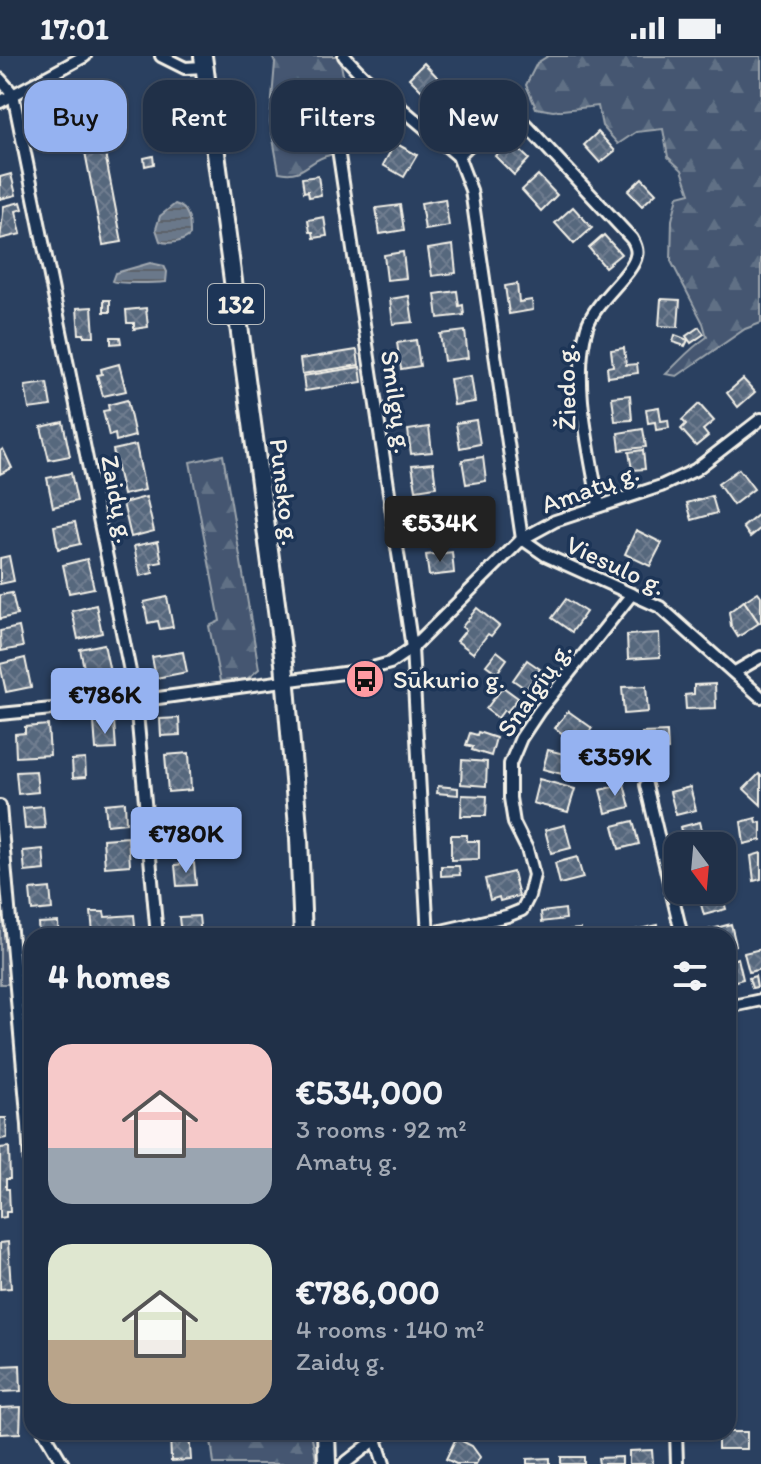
<!DOCTYPE html>
<html lang="en">
<head>
<meta charset="utf-8">
<style>
	body { margin:0; font-family:Itim,sans-serif; background:#2d3c52; color:#f1f3f6; height:100vh; display:flex; flex-direction:column; font-size:30px; white-space:nowrap }
	* { box-sizing:border-box; margin:0 }
	p { font-size:26px; color:#a2a9b4 }
	.icon { flex:none; width:44px; height:44px; fill:none; stroke:currentColor; stroke-width:2; stroke-linecap:round; stroke-linejoin:round }
	.map { position:relative; flex:1; overflow:hidden }
	.side { position:absolute; left:24px; top:872px; width:712px; height:512px; display:flex; flex-direction:column; background:#203048; border-radius:24px; box-shadow:0 2px 6px #0004,0 0 0 2px #3d4b60 }
	.side>* { flex:none }
	.top-card { position:absolute; left:24px; top:24px; width:714px; height:72px; display:flex; gap:16px }
	.needle { width:52px; rotate:164deg }
	.buttons { position:absolute; left:664px; top:776px; display:grid; gap:16px }
	.buttons a { display:grid; place-items:center; width:72px; height:72px; border-radius:16px; background:#203048; box-shadow:0 2px 6px #0004,0 0 0 2px #3d4b60; font-size:40px }
	.price { position:absolute; translate:-50% -68px; padding:0 18px; border-radius:8px; background:#95b2f1; color:#111; font-size:26px; line-height:52px; filter:drop-shadow(0 2px 4px #0008) }
	.price::after { content:''; position:absolute; left:50%; top:48px; width:24px; height:18px; margin-left:-12px; background:inherit; clip-path:polygon(0 0,100% 0,50% 100%) }
	.price.current { background:#222; color:#fff }
	ul { padding:0; list-style:none }
	li { display:flex; align-items:center; gap:24px; height:200px; padding:0 24px }
	li span { display:grid; place-items:center; flex:none; width:224px; height:160px; border-radius:24px; color:#555 }
	li>.icon { margin-inline-start:auto }
	span .icon { width:96px; height:96px; fill:#fffc; stroke-width:1 }
	li b { font-size:34px }
	h2 { display:flex; justify-content:space-between; align-items:center; height:96px; padding:0 24px; font-size:34px }
	.pill { padding:0 28px; border-radius:24px; background:#203048; box-shadow:0 2px 6px #0004,0 0 0 2px #3d4b60; font-size:28px; line-height:72px }
	.pill.current { background:#95b2f1; color:#111 }
	.status { display:flex; justify-content:space-between; align-items:center; height:56px; padding:0 40px; background:#203048; direction:ltr }
	.status svg { height:22px; fill:currentColor }
	.map>svg:first-child { display:block }
</style>
</head>
<body>
<div class="status"><b>17:01</b><svg viewBox="0 0 49 12"><path d="M0 12V9h3v3zM5 12V6h3v6zM10 12V3h3v9zM15 12V0h3v12zM26 1h20v11H26zM47 4h2v5h-2z"/></svg></div>
<div class="map">
<svg width="761" height="1408" viewBox="0 0 761 1408">
	<defs>
		<pattern id="forest-firs" width="22" height="20" patternUnits="userSpaceOnUse" patternTransform="scale(2)"><rect width="22" height="20" fill="#445771"/><path d="M5 1l3.5 6h-7zM16 11l3.5 6h-7z" fill="#607085"/></pattern>
		<pattern id="water-rules" width="6" height="5" patternUnits="userSpaceOnUse" patternTransform="scale(2)"><rect width="6" height="5" fill="#6a788a"/><path d="M0 2.5h6" fill="none" stroke="#5b626b"/></pattern>
		<pattern id="building-cross-hatch" width="8" height="8" patternUnits="userSpaceOnUse" patternTransform="scale(2)"><rect width="8" height="8" fill="#56677d"/><path d="M0 0l8 8M0 8l8-8" fill="none" stroke="#6f7d8f"/></pattern>
	</defs>
	<rect width="100%" height="100%" fill="#2a4060"/>
	<filter id="ink" filterUnits="userSpaceOnUse"><feTurbulence type="fractalNoise" baseFrequency=".0125" numOctaves="2"/><feDisplacementMap in="SourceGraphic" scale="16" xChannelSelector="R" yChannelSelector="G"/><feConvolveMatrix kernelMatrix="1 2 1 2 8 2 1 2 1" color-interpolation-filters="sRGB"/></filter>
	<g filter="url(#ink)">
		<g fill="url(#forest-firs)" stroke="#9ca4ac" stroke-width="2">
			<path d="M272,0H336L340,3L344,24L326,50V85L333,87L330,99C308,103 305,122 279,116L270,66L275,7Z"/>
			<path d="M548,0H761V267L745,273L677,320L666,318C682,303 688,294 707,281L703,267L671,205L672,164L678,140L690,137L682,114L668,101L663,73L636,76L618,88L602,70L598,50L553,55L536,52L526,29L537,7Z"/>
			<path d="M223,399L259,613L247,623L220,625L209,570L220,565L190,406Z"/>
			<path d="M0,823L9,928H0Z"/>
			<path d="M210,1376H311L317,1408H214Z"/>
		</g>
		<g fill="url(#water-rules)" stroke="#a1a8b0" stroke-width="2">
			<path d="M175,148C190,152 190,166 190,179C183,186 168,189 160,185L156,173L160,160Z"/>
			<path d="M150,207L164,210L167,216L166,226C157,227 117,228 112,225L115,217Z"/>
		</g>
		<g fill="url(#building-cross-hatch)" stroke="#f4f1e8" stroke-width="2">
			<path d="M424,7L442,26L427,40L409,22Z"/>
			<path d="M455,29L472,47L451,66L435,48Z"/>
			<path d="M384,56L387,83L364,86L361,58Z"/>
			<path d="M58,59L62,79L43,82L39,63Z"/>
			<path d="M99,66L122,186L103,189L80,70Z"/>
			<path d="M598,76L615,95L600,107L584,89Z"/>
			<path d="M510,85L529,103L514,119L495,100Z"/>
			<path d="M395,87L417,99L404,121L383,109Z"/>
			<path d="M153,100L154,108L145,110L144,102Z"/>
			<path d="M11,118L16,139L0,143V121Z"/>
			<path d="M538,119L557,139L541,155L522,134Z"/>
			<path d="M318,120L321,139L309,141L308,135L304,136L302,122Z"/>
			<path d="M642,122L656,137L642,150L628,135Z"/>
			<path d="M445,143L449,170L425,174L421,147Z"/>
			<path d="M21,146L23,153L16,155L21,178L0,183L4,150Z"/>
			<path d="M400,149L404,174L380,178L376,152Z"/>
			<path d="M573,151L592,172L574,188L555,167Z"/>
			<path d="M324,161L327,180L314,182L313,176H310L308,164Z"/>
			<path d="M604,179L621,198L605,211L589,192Z"/>
			<path d="M453,189L456,217L432,220L428,193Z"/>
			<path d="M403,196L406,222L387,224L384,199Z"/>
			<path d="M517,228L519,246L532,244L533,254L509,258L505,230Z"/>
			<path d="M457,235L459,250L463,249L464,259L438,262L435,238Z"/>
			<path d="M409,240L413,266L393,268L390,243Z"/>
			<path d="M661,243L680,244L678,271L659,270Z"/>
			<rect x="104" y="244" width="6" height="12"/>
			<path d="M92,251L94,280H84V278H79L77,252Z"/>
			<path d="M146,252L148,271L134,273V267H127L126,254Z"/>
			<path d="M699,271L704,278L691,287L686,280Z"/>
			<path d="M465,275L468,302L444,305L440,278Z"/>
			<path d="M675,279L688,284L685,290L673,286Z"/>
			<path d="M111,281H120L121,287L111,288Z"/>
			<path d="M416,284L420,310L401,313L397,287Z"/>
			<path d="M624,292L626,309L637,308L638,317L608,321L607,311L613,310L611,294Z"/>
			<path d="M357,294L359,309L302,318L300,303Z"/>
			<path d="M119,308L126,335L103,340L97,319L102,318L101,313Z"/>
			<path d="M360,311L362,326L305,335L303,320Z"/>
			<path d="M471,320L475,346L454,349L450,323Z"/>
			<path d="M743,323L755,336L738,351L727,337Z"/>
			<path d="M47,327L51,350L29,353L25,330Z"/>
			<path d="M630,339L632,364L615,365L612,341Z"/>
			<path d="M127,344L135,380L116,385L115,378L109,380L103,355L109,354L108,349Z"/>
			<path d="M699,348L714,365L703,374L708,380L696,390L681,373L686,368L682,364Z"/>
			<path d="M659,351L661,365L668,364L669,372L656,374L655,366L648,367L646,353Z"/>
			<path d="M476,364L480,388L460,392L456,367Z"/>
			<path d="M63,366L70,400L49,404L41,371Z"/>
			<path d="M429,371L432,396L411,398L408,374Z"/>
			<path d="M643,373L646,391L620,394L618,377Z"/>
			<path d="M136,389L145,434L123,439L113,394Z"/>
			<path d="M3,393L12,412L0,418V395Z"/>
			<path d="M643,394L645,413L632,414L629,396Z"/>
			<path d="M483,401L486,425L466,428L462,404Z"/>
			<path d="M433,407L436,431L416,434L412,409Z"/>
			<path d="M739,413L754,433L733,449L718,428Z"/>
			<path d="M71,417L77,445L53,451L47,422Z"/>
			<path d="M712,440L717,457L692,464L687,447Z"/>
			<path d="M146,441L154,475L131,481L123,447Z"/>
			<path d="M488,455L491,476L465,479L462,459Z"/>
			<path d="M445,459L448,483L424,486L421,462Z"/>
			<path d="M758,459L761,463V472L750,481L743,471Z"/>
			<path d="M75,466L80,488L58,493L54,470Z"/>
			<path d="M636,474L662,487L650,510L625,498Z"/>
			<path d="M158,485L162,506L151,508L153,517L140,520L134,490Z"/>
			<path d="M452,496L454,517L429,520L426,499Z"/>
			<path d="M9,500L14,525L0,528V502Z"/>
			<path d="M87,503L94,532L69,537L63,509Z"/>
			<path d="M758,536L761,540V566L759,567L744,545Z"/>
			<path d="M12,537L17,559L0,563V539Z"/>
			<path d="M167,541L173,571L160,573L158,565L148,567L144,546Z"/>
			<path d="M566,543L586,556L572,576L552,562Z"/>
			<path d="M744,545L759,567L738,581L731,570L729,556Z"/>
			<path d="M96,549L102,577L78,583L72,555Z"/>
			<path d="M477,552L499,570L491,580L488,578L473,597L457,585L466,574L462,571Z"/>
			<path d="M19,571L23,591L1,595L0,575Z"/>
			<path d="M659,577L660,601L628,603L627,579Z"/>
			<path d="M104,588L110,616L86,621L80,593Z"/>
			<path d="M497,595L507,603L497,617L486,609Z"/>
			<path d="M183,596L187,616L156,622L152,601Z"/>
			<path d="M25,602L31,631L6,636L0,608Z"/>
			<path d="M527,604L540,613L526,633L513,624Z"/>
			<path d="M715,628L716,652L686,653L685,639L694,638V629Z"/>
			<path d="M646,630L648,656L624,658L622,631Z"/>
			<path d="M503,631L518,642L507,656L504,654L498,662L486,653Z"/>
			<path d="M568,655L592,672L579,690L555,672Z"/>
			<path d="M179,662L180,679L161,680L160,663Z"/>
			<path d="M114,665L116,693L96,694L94,666Z"/>
			<path d="M48,669L50,699L16,701L15,678L25,677V671Z"/>
			<path d="M478,676L496,682L491,700L472,694L473,691L466,689L470,677L477,679Z"/>
			<path d="M667,676L668,694L643,695L642,677Z"/>
			<path d="M548,694L568,699L562,718L543,713Z"/>
			<path d="M189,697L191,734L168,736L165,699Z"/>
			<path d="M85,703L86,721L73,722L72,704Z"/>
			<path d="M462,704L487,706L486,730L461,728Z"/>
			<path d="M36,715L38,736L18,738L16,716Z"/>
			<path d="M759,718L761,720V749L744,733Z"/>
			<path d="M539,723L575,733L568,756L533,747Z"/>
			<path d="M624,728L630,751L606,757L600,734Z"/>
			<path d="M438,730L458,732V739L437,737Z"/>
			<path d="M690,731L696,754L676,759L670,736Z"/>
			<path d="M462,739L487,740L486,760H461Z"/>
			<path d="M125,746L126,767L107,769L105,748Z"/>
			<path d="M43,750L45,772L25,773L23,752Z"/>
			<path d="M756,762L757,767L761,766V784L744,788L741,766Z"/>
			<path d="M633,765L639,788L619,793L613,770Z"/>
			<path d="M700,766L706,789L685,790L680,771Z"/>
			<path d="M565,769L571,792L551,797L545,774Z"/>
			<path d="M451,779H467V785H479V803L451,804Z"/>
			<path d="M128,781L130,809L105,811L103,783Z"/>
			<path d="M43,793L45,814L25,816L23,795Z"/>
			<path d="M761,797V823L754,825L751,800Z"/>
			<path d="M577,801L583,822L560,828L555,807Z"/>
			<path d="M194,807L196,829L177,830L175,809Z"/>
			<path d="M441,810H459L460,819L441,820Z"/>
			<path d="M513,816L519,840L500,845L499,841L490,844L485,823Z"/>
			<path d="M50,832L52,853L32,855L30,834Z"/>
			<path d="M713,834H721L726,853L704,859L698,838Z"/>
			<path d="M565,853L566,863L542,866L541,856Z"/>
			<path d="M91,856H104L105,861L134,859L136,880H112V876L93,877Z"/>
			<path d="M199,860L201,880H181L179,861Z"/>
			<path d="M58,866L59,880H39L38,867Z"/>
			<path d="M731,868L736,889L728,892V880H710L708,874Z"/>
			<path d="M658,869L661,880H637L635,874Z"/>
			<path d="M580,873V880H569V874Z"/>
			<path d="M761,893V913L749,916L744,897Z"/>
			<path d="M738,902L743,923L728,927V905Z"/>
			<path d="M755,920L757,931L752,932L749,922Z"/>
			<path d="M0,1062H6L7,1082L0,1083Z"/>
			<path d="M9,1091L10,1123H6V1133H9L10,1156H6V1161L0,1162V1092Z"/>
			<path d="M8,1186L11,1232L0,1233V1187Z"/>
			<path d="M728,1266L730,1272L737,1271L738,1284L728,1285Z"/>
			<path d="M728,1304H736V1319L728,1320Z"/>
			<path d="M20,1309L21,1335L0,1336V1310Z"/>
			<path d="M21,1351L20,1377L0,1378V1352Z"/>
			<path d="M170,1376H189L191,1404L171,1405Z"/>
			<rect x="718" y="1376" width="29" height="17"/>
			<path d="M456,1382L472,1390L480,1401L476,1408H456L446,1403Z"/>
			<path d="M652,1394L653,1408H629V1395Z"/>
			<rect x="561" y="1401" width="23" height="7"/>
			<path d="M622,1401V1408H599L598,1402Z"/>
			<path d="M550,1402V1408H527V1403Z"/>
		</g>
		<g fill="none" stroke-linecap="round" stroke-linejoin="round">
			<g stroke="#f4f1e8" stroke-width="16">
				<g id="street">
					<path d="M161,0L185,12L204,11"/>
					<path d="M344,0L361,18L458,100L471,134L522,483L545,499L660,551L761,641"/>
					<path d="M361,18C341,43 337,54 337,86L412,592L428,880"/>
					<path d="M0,23L13,38L136,645L157,880"/>
					<path d="M0,46L85,0"/>
					<path d="M458,100L496,63L514,61L526,69L632,183C635,188 638,194 636,200C633,218 594,246 587,271C571,324 590,396 599,450"/>
					<path d="M735,616L761,601"/>
					<path d="M0,658L136,645L365,614L390,607L412,592L522,483L555,465L661,430L695,414L761,363"/>
					<path d="M646,729L682,880"/>
					<path d="M0,750L28,1069L32,1149"/>
					<path d="M428,878L507,860L522,854L529,840L534,819L527,793L514,767L510,742V708L521,682L539,655L632,538"/>
					<path d="M728,951L761,944"/>
					<path d="M44,1376L63,1408"/>
					<path d="M676,1376L677,1408"/>
					<path d="M376,1383L384,1408"/>
					<path d="M344,1408L385,1376"/>
				</g>
			</g>
			<g stroke="#f4f1e8" stroke-width="22">
				<g id="primary">
					<path d="M203,0L284,607L299,782L303,880"/>
					<path d="M326,1376L327,1408"/>
				</g>
			</g>
			<use href="#street" stroke="#1d3557" stroke-width="10"/>
			<use href="#primary" stroke="#1d3557" stroke-width="16"/>
		</g>
	</g>
	<defs>
		<g id="bus-disc" transform="scale(2)"><circle r="9.5" fill="#ff9aa2" stroke="#1d3557"/><path d="M-5-6H5V4H4V6H2V4H-2V6H-4V4H-5ZM-3.5-4V0h7V-4ZM-3.5 1.2v1.5H-2V1.2ZM2 1.2v1.5H3.5V1.2Z" fill="#111"/></g>
	</defs>
	<g fill-rule="evenodd">
		<use href="#bus-disc" x="365" y="623"/>
	</g>
	<g text-anchor="middle" dominant-baseline="central" stroke-width="7" stroke-linejoin="round" paint-order="stroke">
		<rect fill="#1d3557" stroke="#b4b9bc" stroke-width="2" x="208" y="228" width="56" height="40" rx="6"/>
		<g font-size="24" font-weight="bold" fill="#f4f1e8">
			<text x="236" y="248">132</text>
		</g>
		<g font-size="26" fill="#f4f1e8" stroke="#1d3557">
			<text transform="translate(566 331) rotate(-91)">Žiedo g.</text>
			<text transform="translate(397 346) rotate(82)">Smilgų g.</text>
			<text transform="translate(590 432) rotate(-20)">Amatų g.</text>
			<text transform="translate(285 436) rotate(83)">Punsko g.</text>
			<text transform="translate(118 443) rotate(79)">Zaidų g.</text>
			<text transform="translate(616 509) rotate(25)">Viesulo g.</text>
			<text transform="translate(534 633) rotate(-55)">Snaigių g.</text>
		</g>
		<g font-size="26" fill="#f4f1e8" stroke="#1d3557" text-anchor="start">
			<text x="393" y="623">Sūkurio g.</text>
		</g>
	</g>
</svg>
<div class="buttons">
<a><svg class="needle" viewBox="-14 -14 28 28"><path d="M0-13l5 13h-10z" fill="#e53935"/><path d="M0 13l5-13h-10z" fill="#a2a9b4"/></svg></a>
</div>
<b class="price current" style="left:440px;top:508px">€534K</b>
<b class="price" style="left:105px;top:680px">€786K</b>
<b class="price" style="left:615px;top:742px">€359K</b>
<b class="price" style="left:186px;top:819px">€780K</b>
<div class="top-card">
<a class="pill current">Buy</a>
<a class="pill">Rent</a>
<a class="pill">Filters</a>
<a class="pill">New</a>
</div>
<section class="side">
<h2>4 homes<svg class="icon" aria-label="filters" viewBox="0 0 24 24"><path d="M4 7h16M4 17h16"/><circle cx="9" cy="7" r="2"/><circle cx="15" cy="17" r="2"/></svg></h2>
<ul>
<li><span style="background:linear-gradient(#f6c9c9 65%,#9aa5b1 0)"><svg class="icon" aria-label="home" viewBox="0 0 24 24"><path d="M3 11l9-7 9 7M6 9v11h12V9"/></svg></span><div><b>€534,000</b><p>3 rooms · 92 m²</p><p>Amatų g.</p></div></li>
<li><span style="background:linear-gradient(#dfe7d0 60%,#b9a48a 0)"><svg class="icon" aria-label="home" viewBox="0 0 24 24"><path d="M3 11l9-7 9 7M6 9v11h12V9"/></svg></span><div><b>€786,000</b><p>4 rooms · 140 m²</p><p>Zaidų g.</p></div></li>
</ul>
</section>
</div>
</body>
</html>
